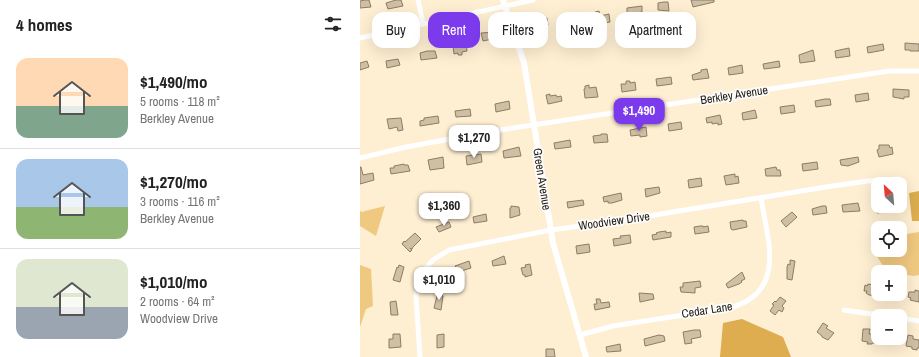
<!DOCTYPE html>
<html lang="en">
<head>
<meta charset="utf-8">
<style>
	body { margin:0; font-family:"Archivo Narrow",sans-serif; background:#f2f2f2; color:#222; height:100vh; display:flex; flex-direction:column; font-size:15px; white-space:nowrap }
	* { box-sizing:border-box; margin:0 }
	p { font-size:13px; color:#767676 }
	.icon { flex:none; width:22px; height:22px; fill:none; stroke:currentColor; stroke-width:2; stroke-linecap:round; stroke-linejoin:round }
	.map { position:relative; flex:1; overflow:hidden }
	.side { display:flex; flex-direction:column; background:#fff; width:360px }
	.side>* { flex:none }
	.banner { position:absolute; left:12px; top:12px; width:380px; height:36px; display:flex; gap:8px }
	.needle { width:26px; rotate:334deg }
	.fabs { position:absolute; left:511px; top:177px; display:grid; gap:8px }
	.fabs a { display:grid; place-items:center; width:36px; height:36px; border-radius:8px; background:#fff; box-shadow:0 4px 16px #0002; font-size:20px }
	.price { position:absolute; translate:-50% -34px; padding:0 9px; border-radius:8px; background:#fff; color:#222; font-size:13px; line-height:26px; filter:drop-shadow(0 1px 2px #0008) }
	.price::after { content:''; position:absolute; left:50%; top:24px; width:12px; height:9px; margin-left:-6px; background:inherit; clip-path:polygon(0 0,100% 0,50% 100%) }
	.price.selected { background:#7c3aed; color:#fff }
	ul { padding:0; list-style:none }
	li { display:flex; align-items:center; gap:12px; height:100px; padding:0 16px }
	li+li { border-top:1px solid #e0e0e0 }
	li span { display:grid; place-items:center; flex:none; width:112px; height:80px; border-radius:12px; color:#555 }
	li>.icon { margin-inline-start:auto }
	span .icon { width:48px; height:48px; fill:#fffc; stroke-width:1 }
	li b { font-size:17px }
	h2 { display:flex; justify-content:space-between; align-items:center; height:48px; padding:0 16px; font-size:17px }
	.chip { padding:0 14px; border-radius:12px; background:#fff; box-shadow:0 4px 16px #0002; font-size:14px; line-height:36px }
	.chip.selected { background:#7c3aed; color:#fff }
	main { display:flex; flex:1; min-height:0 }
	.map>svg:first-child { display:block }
</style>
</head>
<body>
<main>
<section class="side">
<h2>4 homes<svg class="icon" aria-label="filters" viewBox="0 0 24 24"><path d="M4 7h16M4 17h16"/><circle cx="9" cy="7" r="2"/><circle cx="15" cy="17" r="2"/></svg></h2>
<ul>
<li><span style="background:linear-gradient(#ffd9b3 60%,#7fa58c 0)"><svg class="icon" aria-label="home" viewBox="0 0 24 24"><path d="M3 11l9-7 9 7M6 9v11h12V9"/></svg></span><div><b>$1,490/mo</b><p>5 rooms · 118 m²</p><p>Berkley Avenue</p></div></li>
<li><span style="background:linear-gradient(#a9c7e8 60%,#8fb573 0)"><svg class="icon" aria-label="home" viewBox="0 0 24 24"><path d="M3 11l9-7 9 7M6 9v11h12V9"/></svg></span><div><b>$1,270/mo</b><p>3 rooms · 116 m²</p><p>Berkley Avenue</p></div></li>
<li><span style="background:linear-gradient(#dfe7d0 60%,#9aa5b1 0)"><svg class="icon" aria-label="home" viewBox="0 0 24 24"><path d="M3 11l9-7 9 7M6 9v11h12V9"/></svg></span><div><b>$1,010/mo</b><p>2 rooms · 64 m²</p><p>Woodview Drive</p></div></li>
</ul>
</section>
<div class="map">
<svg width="559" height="357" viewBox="0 0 559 357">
	<rect width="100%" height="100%" fill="#feeed2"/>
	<g fill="#f0c981">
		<path d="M25,206L16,236L0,226V210L1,212Z"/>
		<path d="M559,232V275L554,276L540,274V272H527L514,252L518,248V250H540V235Z"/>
		<path d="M0,265L11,269L13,306L6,309L0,327Z"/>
	</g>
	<g fill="#ddad4f">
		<path d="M559,191V221H552L549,193Z"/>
		<path d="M382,319L423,337L431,357H360L363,323Z"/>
	</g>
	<g fill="#cfbfa4" stroke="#8c7d64">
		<path d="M5,0H9L11,7L0,8V1Z"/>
		<path d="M36,0H41L43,6L28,9L26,3Z"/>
		<path d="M331,0H354V2L333,7Z"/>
		<path d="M304,2H308L309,11L298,10V3Z"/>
		<path d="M282,6V12L267,15V8Z"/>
		<path d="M239,11L240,16L249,14L250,22L241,24V22L238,23L235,12Z"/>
		<path d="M217,15L219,21L204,23V16Z"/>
		<path d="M182,18H187L188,25L173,28L172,19Z"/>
		<path d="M136,32L137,38L123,41L121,33Z"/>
		<path d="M106,43L107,51L102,52V55H98V53L94,54L93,46Z"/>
		<path d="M545,43L559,44V51H550V50H545Z"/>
		<path d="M523,44L524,50L508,53L507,47Z"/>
		<path d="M489,48L490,56L476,58L475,51Z"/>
		<path d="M453,50L455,61L440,63L439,55Z"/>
		<path d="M67,51H75L77,58L61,60L60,53Z"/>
		<path d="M38,59L40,65L27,68L26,61Z"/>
		<path d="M7,61L9,67L0,70V63Z"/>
		<path d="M419,61L420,67L404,69L403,64Z"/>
		<path d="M382,65L383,73L369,75L368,68Z"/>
		<path d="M347,69L349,78L333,80L332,75L341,72V70Z"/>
		<path d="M311,77L312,84L297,86L296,79Z"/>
		<path d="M266,81H270V83L275,82L276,90L262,92L261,84H266Z"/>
		<path d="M229,85V88L236,87L238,97L225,98L224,89H225V86Z"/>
		<path d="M533,89L549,90V97H544V99L533,97Z"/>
		<path d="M508,93L509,100L496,102L495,95Z"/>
		<path d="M190,94V96L196,95L197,97L201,96L202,101L188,104L186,95Z"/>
		<path d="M465,99H470L471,105L456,107L455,101Z"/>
		<path d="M149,101L150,109L136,112L135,104Z"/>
		<path d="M434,105L435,112L421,114L420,107Z"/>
		<path d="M110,109L111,116L96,117L95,111Z"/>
		<path d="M395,110L397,118L383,120L382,113Z"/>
		<path d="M360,115L362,124L358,125V123L352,124V122L347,123L346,118Z"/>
		<path d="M78,116L79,123L60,126V121L64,120V118Z"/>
		<path d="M41,118L43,130L38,131L37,127L29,129L27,119Z"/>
		<path d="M321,122L322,129L309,131L308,124Z"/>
		<path d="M286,127L287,136L280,137V135L271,136L270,130Z"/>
		<path d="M241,134H247L248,142L234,143L233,136L241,135Z"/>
		<path d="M210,140L211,147L195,149L194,143Z"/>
		<path d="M519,145H529L530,148L532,147L533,154L519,157L517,150L519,149Z"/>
		<path d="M159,147L161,156L144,158L143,151Z"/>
		<path d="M121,154L122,162L107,165L106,156Z"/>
		<path d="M83,157L84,168L70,170L68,160Z"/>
		<path d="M498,157L499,162L488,166L481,165L480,160Z"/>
		<path d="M457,162L458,169L443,171L442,164Z"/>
		<path d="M44,164V165H48L50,171L31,174L30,168H34V166Z"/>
		<path d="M0,167H1L3,175L13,173L14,180L0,184Z"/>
		<path d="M416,167L417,170H420L421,176H406L405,169Z"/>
		<path d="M375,174V177L378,176L379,183L366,185L364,176Z"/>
		<path d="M341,178L342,186L329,188L328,180Z"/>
		<path d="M299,187L300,193L286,197L285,189Z"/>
		<path d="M261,193L262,200L252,203H248V201L244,202L243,197Z"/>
		<path d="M223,200L224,205L208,208L207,202Z"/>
		<path d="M498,203L500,211L483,212L482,205Z"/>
		<path d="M151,206L159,207L160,215L150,218V208H151Z"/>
		<path d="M462,206H466L467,213L453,215L452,209Z"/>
		<path d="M519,206H534L535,211L517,213L516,207Z"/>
		<path d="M432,212L437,217L426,227L421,221Z"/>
		<path d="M126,214L127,221L114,223L113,217Z"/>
		<path d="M383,220V221H386L387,227L373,230L371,229L370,222Z"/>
		<path d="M89,222L91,227L79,232L76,227Z"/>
		<path d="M340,226H343V227L348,226L349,232L335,234L334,227Z"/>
		<path d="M306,231V233L311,232V237L293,240L292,235L297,234L296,233L299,232Z"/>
		<path d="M55,233L61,239L53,247L52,249L50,248L52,250L50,252L42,244L44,241L45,242Z"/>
		<path d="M270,235L271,243L254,246L253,239L261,238L260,236Z"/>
		<path d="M229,244L230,252L217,254L216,246Z"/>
		<path d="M144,256L146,264L133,266L132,261Z"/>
		<path d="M430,260L435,261L432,280L427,279V267L428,264L430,265Z"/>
		<path d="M109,261L111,268L98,272L95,266Z"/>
		<path d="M170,264L172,275L165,277V275H163L161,268L166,267L165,265Z"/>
		<path d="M39,265L44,267L40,282L33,280L37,267L38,268Z"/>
		<path d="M382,272L385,279L381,281L382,282L379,284L368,288L366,284Z"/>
		<path d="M340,281L341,287L335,288V293L321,292L320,287H323V283Z"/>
		<path d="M508,284L518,286V296L509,295L506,293L507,291H504L505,285L507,286Z"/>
		<path d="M555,290L559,291V302L550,300L551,298L548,297L549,292H555Z"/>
		<path d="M78,292L83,293L82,296H83L81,310L74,308Z"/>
		<path d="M279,293L293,294L294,299L280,302Z"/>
		<path d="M420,297L426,301L422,306L424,308L422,312L419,310L415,315L410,311L414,305L412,304L415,301L416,302Z"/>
		<path d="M236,299H240L241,303L249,302L250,307L235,310L234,304H237Z"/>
		<path d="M36,301L38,315H31L30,302Z"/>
		<path d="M463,323L468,326L466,328L474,333L468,340L462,337V336L457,332Z"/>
		<path d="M503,329H510L509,334H517V336L519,338L518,342L516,341V343H512V344H507L508,342L502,341Z"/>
		<path d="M334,330H340L341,337L331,339L332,343L325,344L323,332Z"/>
		<path d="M33,334H40L41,347L29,348V339H33Z"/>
		<path d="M84,334V347L77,348V335Z"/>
		<path d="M299,335L304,336L305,341L285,346L284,339Z"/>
		<path d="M548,335L553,336V339L559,340V348H557V350L552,349V347L546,346Z"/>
		<path d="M260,344L261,351L247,352L246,347Z"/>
		<path d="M186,349H194L195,357H186Z"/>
	</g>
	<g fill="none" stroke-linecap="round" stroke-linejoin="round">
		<g stroke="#fff" stroke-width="5">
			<path d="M58,0L63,24"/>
			<path d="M0,38L173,0"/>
			<path d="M0,158L46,147L140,130L529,71H559"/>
			<path d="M484,310L526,316"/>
			<path d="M540,318L559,321"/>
			<path d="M220,335L253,326L369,308C427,293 408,241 401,198"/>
			<path d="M60,357L56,297L58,286L66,268L73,260L89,250L191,230L264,220L472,186L508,181L538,179"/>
		</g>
		<path stroke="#fff" stroke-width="6" d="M143,0L164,63L193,243L226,357"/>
	</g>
	<g text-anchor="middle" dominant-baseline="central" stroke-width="3.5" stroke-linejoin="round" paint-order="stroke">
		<g font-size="12" fill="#201a10" stroke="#fdfdfd">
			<text transform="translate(374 95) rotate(-9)">Berkley Avenue</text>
			<text transform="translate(182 179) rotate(81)">Green Avenue</text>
			<text transform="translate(254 221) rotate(-8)">Woodview Drive</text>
			<text transform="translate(347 310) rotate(-9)">Cedar Lane</text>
		</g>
	</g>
</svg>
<div class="fabs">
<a><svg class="needle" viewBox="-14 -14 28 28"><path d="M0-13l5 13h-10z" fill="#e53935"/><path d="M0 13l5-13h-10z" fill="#767676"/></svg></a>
<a><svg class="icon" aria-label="locate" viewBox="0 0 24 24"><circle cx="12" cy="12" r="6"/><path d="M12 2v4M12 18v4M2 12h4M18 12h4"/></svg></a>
<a>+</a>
<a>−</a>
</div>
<b class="price selected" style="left:279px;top:132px">$1,490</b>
<b class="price" style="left:114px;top:159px">$1,270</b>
<b class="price" style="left:84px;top:227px">$1,360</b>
<b class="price" style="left:79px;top:301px">$1,010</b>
<div class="banner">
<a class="chip">Buy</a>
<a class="chip selected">Rent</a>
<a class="chip">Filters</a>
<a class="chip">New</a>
<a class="chip">Apartment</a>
</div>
</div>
</main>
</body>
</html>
